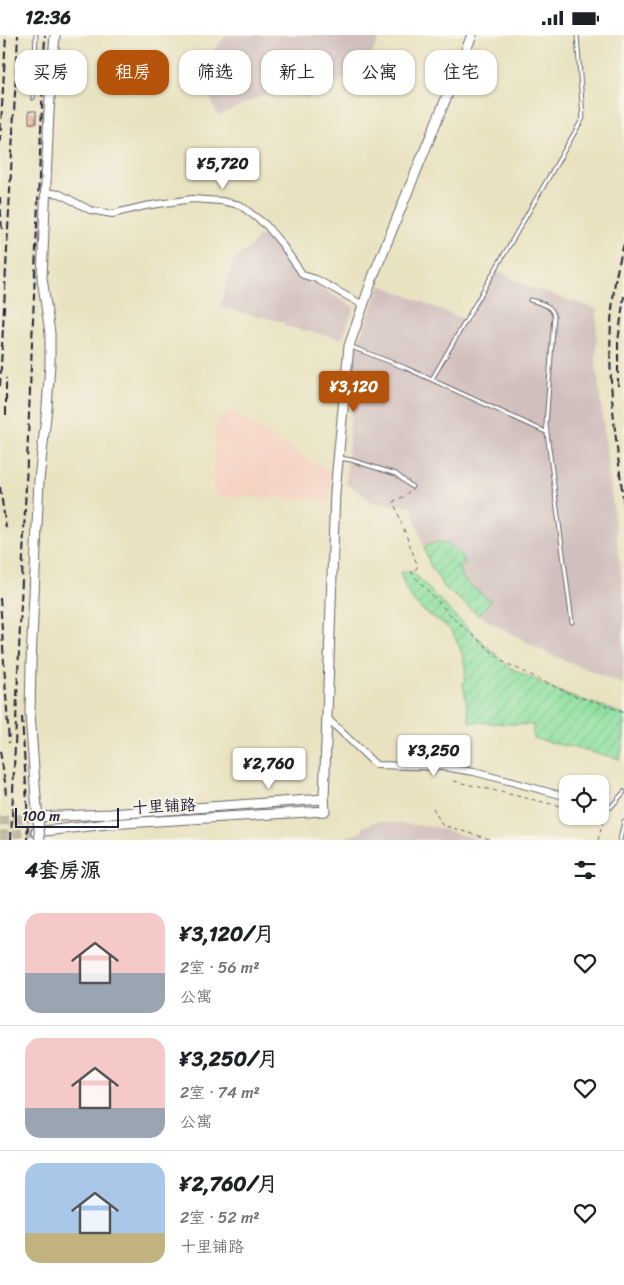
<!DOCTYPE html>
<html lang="zh">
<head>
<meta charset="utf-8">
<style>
	body { margin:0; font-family:Sriracha,"LXGW WenKai TC",sans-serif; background:#f2f2f2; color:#202124; height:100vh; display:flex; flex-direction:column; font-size:19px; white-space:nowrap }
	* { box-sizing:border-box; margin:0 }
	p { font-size:16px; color:#757577 }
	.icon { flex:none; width:28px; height:28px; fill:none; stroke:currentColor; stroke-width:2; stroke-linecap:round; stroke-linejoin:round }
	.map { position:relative; height:805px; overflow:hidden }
	.panel { display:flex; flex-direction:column; background:#fff; flex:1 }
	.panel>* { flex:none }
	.guide { position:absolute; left:15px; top:15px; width:595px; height:45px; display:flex; gap:10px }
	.buttons { position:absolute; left:559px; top:740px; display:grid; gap:10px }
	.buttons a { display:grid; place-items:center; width:50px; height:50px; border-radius:10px; background:#fff; box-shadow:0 1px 4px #0004; font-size:25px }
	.scale { position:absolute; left:15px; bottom:12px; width:104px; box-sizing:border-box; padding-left:5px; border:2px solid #22223b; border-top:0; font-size:14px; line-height:18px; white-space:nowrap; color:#22223b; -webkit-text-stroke:4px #f7f3e8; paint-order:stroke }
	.price { position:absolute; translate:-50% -42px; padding:0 11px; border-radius:5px; background:#fff; color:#222; font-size:16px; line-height:32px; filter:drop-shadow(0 1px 2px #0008) }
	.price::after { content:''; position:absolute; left:50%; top:30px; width:15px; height:11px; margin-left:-8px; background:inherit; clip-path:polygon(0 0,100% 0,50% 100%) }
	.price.current { background:#b45309; color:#fff }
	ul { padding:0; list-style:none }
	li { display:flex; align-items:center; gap:15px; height:125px; padding:0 25px }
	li+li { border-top:1px solid #e0e0e0 }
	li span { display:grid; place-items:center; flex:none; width:140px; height:100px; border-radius:15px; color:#555 }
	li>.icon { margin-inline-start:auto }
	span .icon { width:60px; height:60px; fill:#fffc; stroke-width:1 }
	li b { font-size:21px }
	h2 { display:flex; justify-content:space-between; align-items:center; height:60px; padding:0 25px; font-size:21px }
	.chip { padding:0 18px; border-radius:15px; background:#fff; box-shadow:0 1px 4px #0004; font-size:18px; line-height:45px }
	.chip.current { background:#b45309; color:#fff }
	.status { display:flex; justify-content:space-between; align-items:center; height:35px; padding:0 25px; background:#fff; direction:ltr }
	.status svg { height:14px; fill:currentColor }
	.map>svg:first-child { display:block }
</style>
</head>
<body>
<div class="status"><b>12:36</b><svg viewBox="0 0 49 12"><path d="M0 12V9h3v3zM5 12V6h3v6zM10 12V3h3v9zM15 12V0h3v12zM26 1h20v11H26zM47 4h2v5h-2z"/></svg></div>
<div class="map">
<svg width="624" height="805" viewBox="0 0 624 805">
	<defs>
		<pattern id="garden-furrows" width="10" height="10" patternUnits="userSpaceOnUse" patternTransform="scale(1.25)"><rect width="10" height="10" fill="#8ee0a0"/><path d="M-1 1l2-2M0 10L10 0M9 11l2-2" fill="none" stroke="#7ac08b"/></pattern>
	</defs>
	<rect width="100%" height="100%" fill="#f7f3e8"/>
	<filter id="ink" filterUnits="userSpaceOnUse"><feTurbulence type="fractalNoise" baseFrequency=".02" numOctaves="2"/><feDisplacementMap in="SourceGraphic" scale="10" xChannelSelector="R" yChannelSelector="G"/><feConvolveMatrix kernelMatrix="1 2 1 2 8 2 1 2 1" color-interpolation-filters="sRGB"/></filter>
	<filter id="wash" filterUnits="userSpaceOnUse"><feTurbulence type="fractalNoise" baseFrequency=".0096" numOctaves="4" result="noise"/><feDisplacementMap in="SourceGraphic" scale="20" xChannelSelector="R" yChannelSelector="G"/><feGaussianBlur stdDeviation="1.12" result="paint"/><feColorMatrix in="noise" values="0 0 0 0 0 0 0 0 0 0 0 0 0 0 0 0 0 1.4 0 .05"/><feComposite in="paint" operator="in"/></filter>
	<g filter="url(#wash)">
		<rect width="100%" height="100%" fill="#e9e2c0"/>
		<path fill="#f5d2c2" d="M227,374L330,438L329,465L216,461L213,452L215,392Z"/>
		<g fill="#d1bfbd">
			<path d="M226,0H383L377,8L366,31L306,64L294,56L276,54L218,81L198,35Z"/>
			<path d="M267,200L270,202L303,243L354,272L342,304L284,291L285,287L220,273L232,226L249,213L258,202Z"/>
			<path d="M497,235L531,253L597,274L596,328L624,564L623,649L549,619L478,580L491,566L464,545L458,533L428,510L424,512L411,471L375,468L346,448L355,316L381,250L468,286Z"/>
			<path d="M378,786L434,792L478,805H338L363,796V792Z"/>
		</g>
		<g fill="url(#garden-furrows)" stroke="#58816e">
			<path d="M436,507C452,508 458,514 465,528L458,533L464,545L491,566L478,580L444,552L430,530L424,512Z"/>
			<path d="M411,535L457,583L509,632L569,661L605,672L624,680V701L620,724L533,703V690L470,687L463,649C471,637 458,601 447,592C438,583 424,579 416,569C407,560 404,550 400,538Z"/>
		</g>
		<g id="blocks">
			<rect fill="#e0a17f" x="29" y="76" width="7" height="12"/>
		</g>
	</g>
	<g filter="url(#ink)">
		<use href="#blocks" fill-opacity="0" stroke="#68656a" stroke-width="1"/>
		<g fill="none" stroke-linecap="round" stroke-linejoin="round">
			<g stroke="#c1bca5" stroke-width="9" stroke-dasharray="9 4.5" stroke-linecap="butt">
				<path d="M0,786L35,782"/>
				<path d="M0,800L36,797"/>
			</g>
			<g stroke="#68656a" stroke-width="5">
				<g id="lane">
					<path d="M33,63L36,0"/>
					<path d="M530,265C540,268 552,270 554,281L546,390L572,587"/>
					<path d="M349,311L406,333L546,397"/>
					<path d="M432,344L583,83L577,0"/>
					<path d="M340,423L351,425L396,439L412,452"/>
					<path d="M607,773L611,772L624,757"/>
					<path d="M620,805L624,786"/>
				</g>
			</g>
			<g stroke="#68656a" stroke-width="8">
				<g id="street">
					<path d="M45,157L60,159L90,175L112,179L145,171L192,164L221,166L240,170L266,190L281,208L303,240L316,244L363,270"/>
					<path d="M327,683L376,730L443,732L474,737L568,762"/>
					<path d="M600,771L606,773"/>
				</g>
			</g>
			<g stroke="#68656a" stroke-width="11">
				<g id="secondary">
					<path d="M36,763L30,678L31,628L39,445L47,372L50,329V298L42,243L49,76L55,0"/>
					<path d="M35,782L110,779L324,764"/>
					<path d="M36,797L108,789L325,776L324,764L335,457L349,311L374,239L472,0"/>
				</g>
			</g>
			<g stroke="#68656a" stroke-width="1" stroke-dasharray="4 4" stroke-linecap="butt">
				<path d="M409,456L405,461L394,466V468L417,529V533L411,537L416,543L455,585L504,627L572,660L603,669L624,678"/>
				<path d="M454,746L568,773"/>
				<path d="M433,773L442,790L493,805"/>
				<path d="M598,805L604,784L600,781"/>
			</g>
			<use href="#lane" stroke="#fff" stroke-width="3"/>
			<use href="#street" stroke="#fff" stroke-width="6"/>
			<use href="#secondary" stroke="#fff" stroke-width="9"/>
			<g stroke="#22223b" stroke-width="2" stroke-dasharray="8 4" stroke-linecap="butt">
				<path d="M0,108L6,0"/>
				<path d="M0,162L2,198"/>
				<path d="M624,209C619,227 614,246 613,265C605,334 616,403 624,471"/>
				<path d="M0,351L18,0"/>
				<path d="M618,351V307L624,261"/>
				<path d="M6,380V343"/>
				<path d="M0,452L6,493"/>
				<path d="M0,563L9,708"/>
				<path d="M22,682L28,786L27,805"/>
				<path d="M0,716L5,747L6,763"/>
				<path d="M11,805L45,0"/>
			</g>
			<g stroke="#68656a" stroke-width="11" stroke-linecap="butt">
				<path id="secondary-bridge" d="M36,763L40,805"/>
			</g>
			<use href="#secondary-bridge" stroke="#fff" stroke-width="9"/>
		</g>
	</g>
	<g text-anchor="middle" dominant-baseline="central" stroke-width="4.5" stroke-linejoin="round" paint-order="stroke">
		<g font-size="16" fill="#22223b" stroke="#f7f3e8">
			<text transform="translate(164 771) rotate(-3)">十里铺路</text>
		</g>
	</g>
</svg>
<div class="buttons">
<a><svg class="icon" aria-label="locate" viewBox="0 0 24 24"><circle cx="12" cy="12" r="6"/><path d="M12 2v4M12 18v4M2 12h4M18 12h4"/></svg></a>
</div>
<div class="scale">100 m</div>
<b class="price" style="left:223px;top:155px">¥5,720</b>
<b class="price current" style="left:354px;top:378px">¥3,120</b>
<b class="price" style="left:434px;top:742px">¥3,250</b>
<b class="price" style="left:269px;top:755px">¥2,760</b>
<div class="guide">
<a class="chip">买房</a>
<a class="chip current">租房</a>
<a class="chip">筛选</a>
<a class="chip">新上</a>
<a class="chip">公寓</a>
<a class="chip">住宅</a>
</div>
</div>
<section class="panel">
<h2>4套房源<svg class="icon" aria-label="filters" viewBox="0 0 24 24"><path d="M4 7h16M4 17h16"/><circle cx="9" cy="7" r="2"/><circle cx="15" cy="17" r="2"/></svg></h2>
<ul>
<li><span style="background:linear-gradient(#f6c9c9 60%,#9aa5b1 0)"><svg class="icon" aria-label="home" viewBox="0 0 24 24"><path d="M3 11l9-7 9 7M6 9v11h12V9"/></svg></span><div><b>¥3,120/月</b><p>2室 · 56 m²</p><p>公寓</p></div><svg class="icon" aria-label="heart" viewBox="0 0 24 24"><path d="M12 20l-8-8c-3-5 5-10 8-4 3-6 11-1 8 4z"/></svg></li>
<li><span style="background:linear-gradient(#f6c9c9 70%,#9aa5b1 0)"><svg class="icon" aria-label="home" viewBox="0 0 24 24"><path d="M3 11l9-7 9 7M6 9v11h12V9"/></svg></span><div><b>¥3,250/月</b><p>2室 · 74 m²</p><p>公寓</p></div><svg class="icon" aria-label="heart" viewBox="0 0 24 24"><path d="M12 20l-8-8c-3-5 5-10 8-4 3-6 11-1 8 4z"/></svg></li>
<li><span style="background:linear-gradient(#a9c7e8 70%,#c2b280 0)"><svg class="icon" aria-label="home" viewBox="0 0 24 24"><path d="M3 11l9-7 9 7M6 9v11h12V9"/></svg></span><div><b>¥2,760/月</b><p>2室 · 52 m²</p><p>十里铺路</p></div><svg class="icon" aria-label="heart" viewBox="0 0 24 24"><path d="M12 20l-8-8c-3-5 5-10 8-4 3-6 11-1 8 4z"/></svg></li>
</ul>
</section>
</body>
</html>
